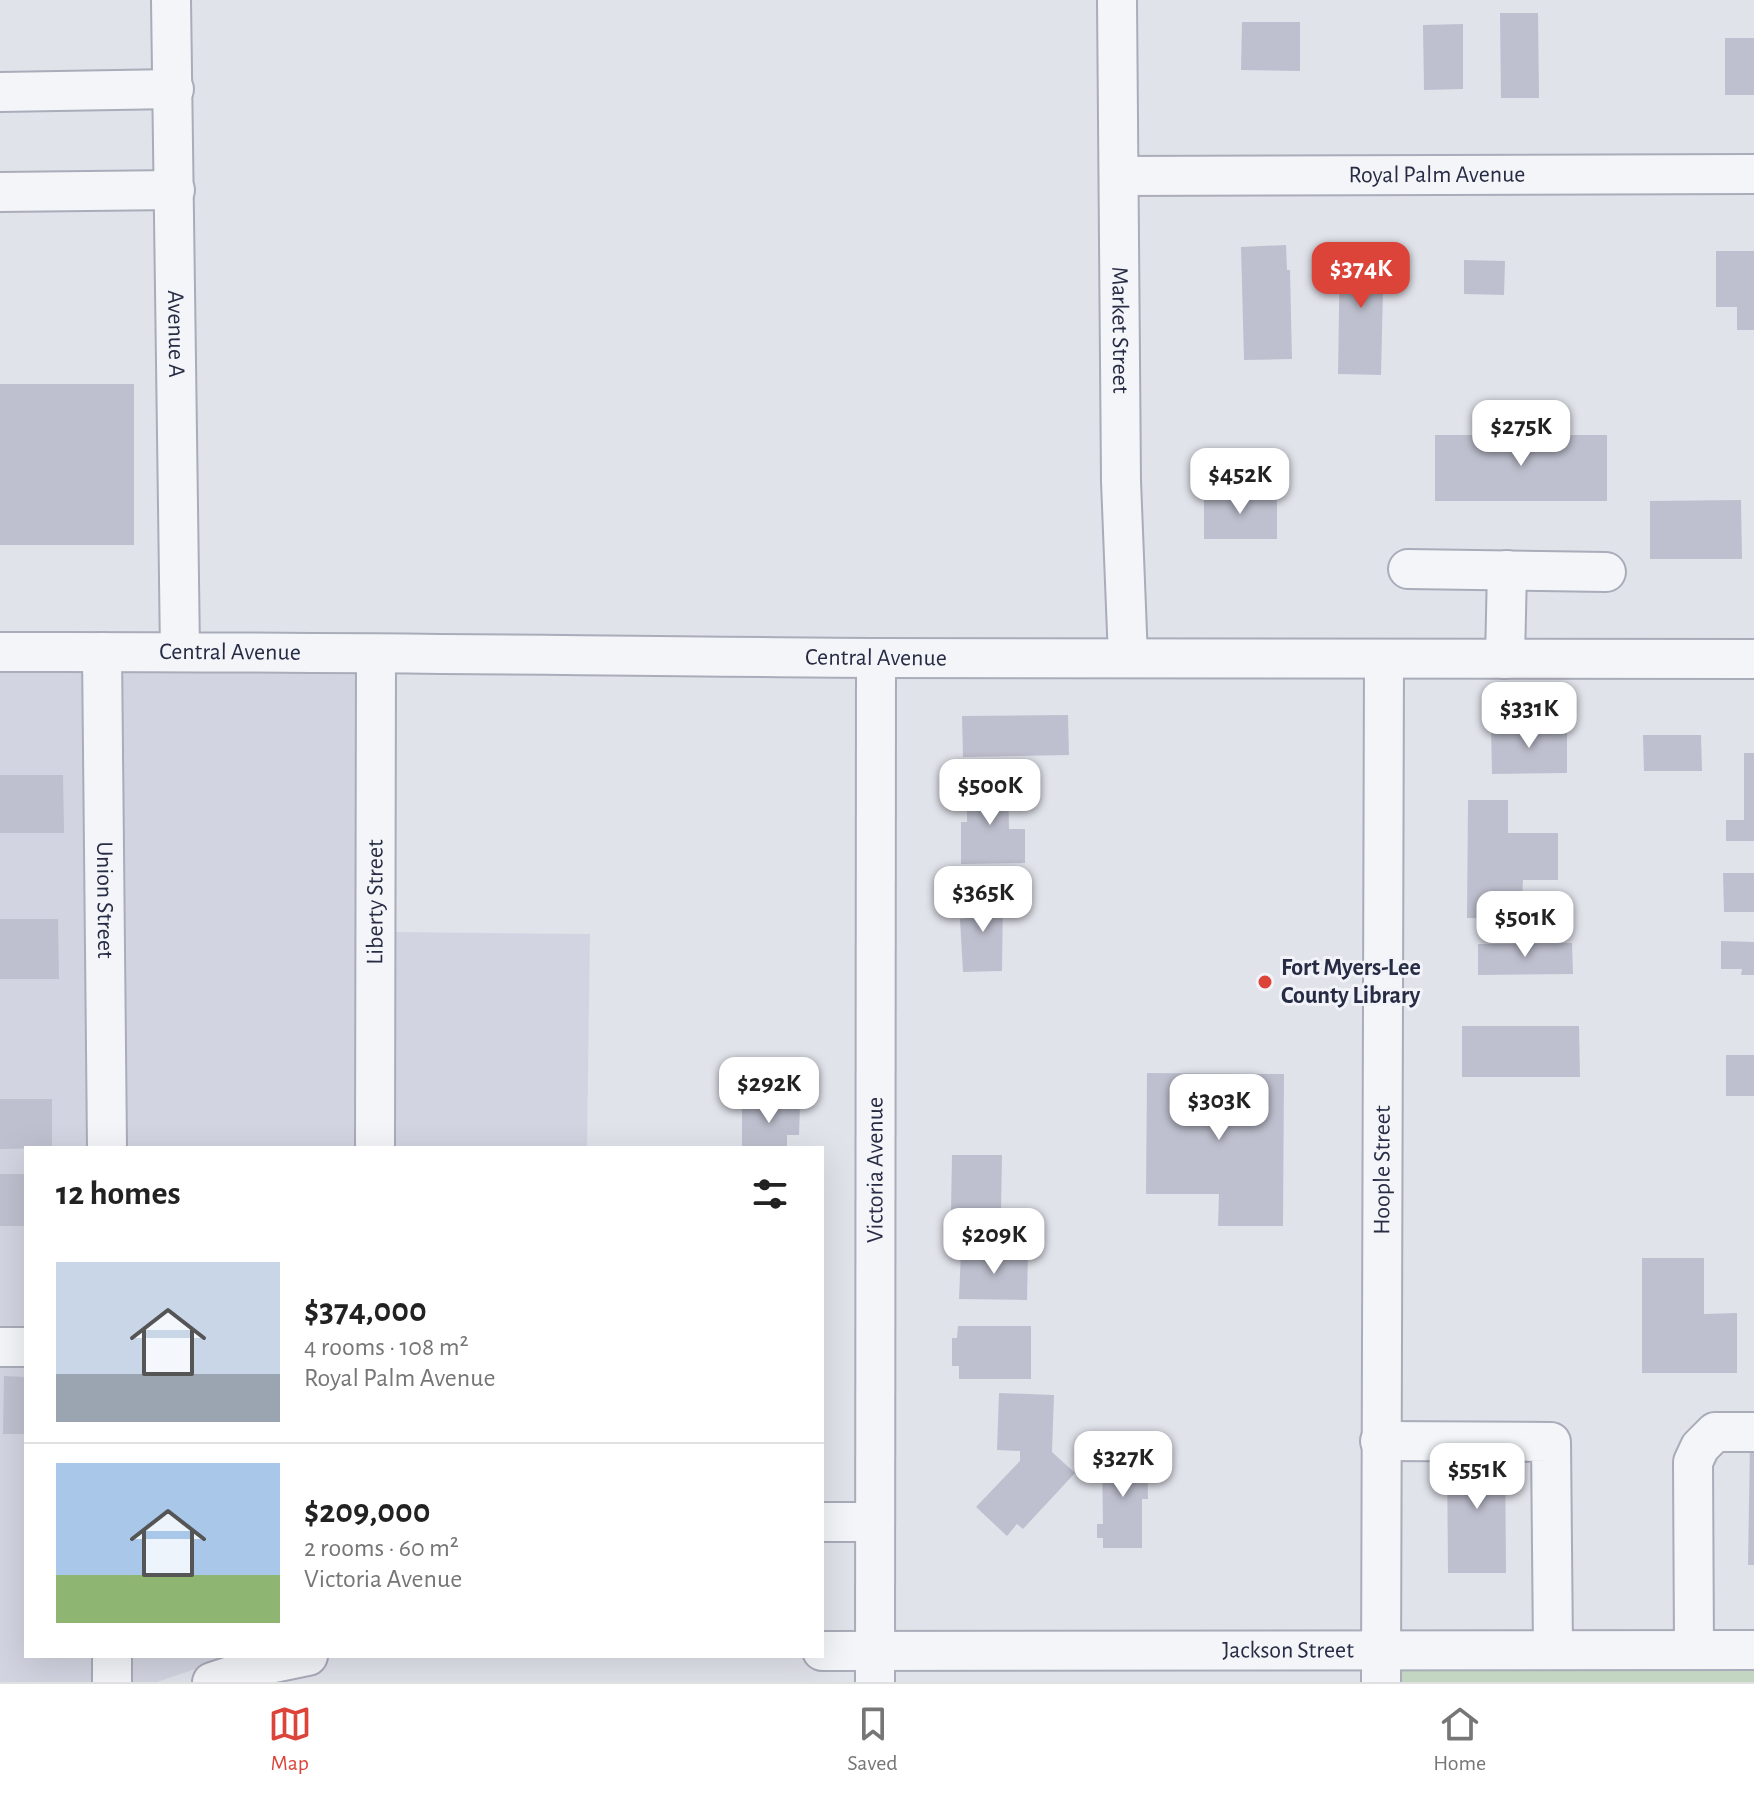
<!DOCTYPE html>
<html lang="en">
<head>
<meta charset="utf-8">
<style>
	body { margin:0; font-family:"Alegreya Sans",sans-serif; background:#f2f2f2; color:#222; height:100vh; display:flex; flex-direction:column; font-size:30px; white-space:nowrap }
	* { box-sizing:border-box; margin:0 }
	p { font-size:26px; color:#767676 }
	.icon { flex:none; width:44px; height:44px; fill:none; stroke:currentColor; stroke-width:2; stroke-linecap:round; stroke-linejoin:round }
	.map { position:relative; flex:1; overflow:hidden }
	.drawer { position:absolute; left:24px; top:1146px; width:800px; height:512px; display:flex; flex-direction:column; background:#fff; border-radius:0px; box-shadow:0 8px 32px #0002 }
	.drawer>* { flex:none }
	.price { position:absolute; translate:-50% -68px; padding:0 18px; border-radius:16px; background:#fff; color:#222; font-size:26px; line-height:52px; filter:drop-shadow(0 2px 4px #0008) }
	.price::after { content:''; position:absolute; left:50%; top:48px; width:24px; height:18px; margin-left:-12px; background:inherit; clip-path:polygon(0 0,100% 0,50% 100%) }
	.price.current { background:#dd4439; color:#fff }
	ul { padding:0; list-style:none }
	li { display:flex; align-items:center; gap:24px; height:200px; padding:0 32px }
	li+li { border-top:2px solid #e0e0e0 }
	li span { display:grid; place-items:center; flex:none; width:224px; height:160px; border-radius:0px; color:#555 }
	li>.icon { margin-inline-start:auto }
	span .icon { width:96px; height:96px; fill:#fffc; stroke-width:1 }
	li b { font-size:34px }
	h2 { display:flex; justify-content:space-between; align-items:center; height:96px; padding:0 32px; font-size:34px }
	.dock { display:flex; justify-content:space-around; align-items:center; height:112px; border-top:2px solid #e0e0e0; background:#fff; font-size:22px; color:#767676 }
	.dock a { display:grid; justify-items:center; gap:4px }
	.dock .current { color:#dd4439 }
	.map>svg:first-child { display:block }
</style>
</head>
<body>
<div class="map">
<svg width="1754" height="1682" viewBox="0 0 1754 1682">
	<rect width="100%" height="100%" fill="#e1e3eb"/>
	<g fill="#d2d5e1">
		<path d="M83,669L88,1148H26V1656H92L93,1682H0V670Z"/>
		<path d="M122,669L357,672L356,1148H126Z"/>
		<path d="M395,932L590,934L587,1148H394Z"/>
		<path d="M131,1656H234L157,1682H131Z"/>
	</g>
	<path fill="#c2d6c1" d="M1754,1660V1682H1390V1661Z"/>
	<g fill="#bec0cf">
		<path d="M1500,13H1538L1539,98H1501Z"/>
		<path d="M1242,22H1300V71L1241,70Z"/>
		<path d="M1463,24V89L1424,90L1423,25Z"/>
		<rect x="1725" y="38" width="29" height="57"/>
		<path d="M1286,245L1287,270H1290L1292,359L1244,360L1241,247Z"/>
		<path d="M1340,245L1384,246L1381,375L1338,374Z"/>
		<path d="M1716,251H1754V330H1737V307H1716Z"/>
		<path d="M1464,260L1505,261L1504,295L1464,294Z"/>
		<rect x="0" y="384" width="134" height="161"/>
		<rect x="1435" y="435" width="172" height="66"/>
		<rect x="1204" y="494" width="73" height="45"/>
		<path d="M1741,500L1742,559H1650V501Z"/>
		<path d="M1068,715L1069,755L963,757L962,716Z"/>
		<path d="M1567,726V773L1492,774L1491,727Z"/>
		<path d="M1643,735H1701L1702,771H1644Z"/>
		<path d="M1744,753H1754V841H1726V820H1744Z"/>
		<path d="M0,775H63L64,833H0Z"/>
		<path d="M967,782H1008L1009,829H1025V863L961,864V822H967Z"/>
		<path d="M1468,800H1508V833H1558V880H1523L1522,899H1510L1509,919L1467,918Z"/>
		<path d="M1723,873H1754V912H1724Z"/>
		<path d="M966,896H1003L1002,971L963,972L960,919L966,918Z"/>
		<path d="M0,919H58L59,979H0Z"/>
		<path d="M1721,941L1754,942V975H1741L1742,969H1721Z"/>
		<path d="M1572,943L1573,974L1478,975V944Z"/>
		<path d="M1462,1026H1579L1580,1077H1462Z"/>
		<rect x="1726" y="1055" width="28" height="41"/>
		<path d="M1147,1073L1284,1074L1283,1226H1218L1219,1194H1146Z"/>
		<path d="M0,1099H52V1148L0,1149Z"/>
		<path d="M742,1104H800L799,1135H787V1148H742Z"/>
		<path d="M952,1155H1002L1001,1211H951Z"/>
		<rect x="0" y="1174" width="26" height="52"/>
		<path d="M961,1251L1028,1252L1027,1300L959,1299Z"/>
		<path d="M1642,1258H1704V1314L1737,1313V1373H1642Z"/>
		<path d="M958,1326H1031V1379H959V1366H952V1338H957Z"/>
		<path d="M4,1376L26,1377V1434H3Z"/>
		<path d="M999,1393L1054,1395L1052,1452L1075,1473L1023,1529L1017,1524L1007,1536L976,1507L1020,1461V1451L997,1450Z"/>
		<path d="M1750,1443H1754V1565H1748Z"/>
		<path d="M1505,1449L1506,1573H1448L1447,1450Z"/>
		<path d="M1108,1451H1147L1148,1499H1142V1548H1103V1538H1097V1524H1103L1102,1459H1108Z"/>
	</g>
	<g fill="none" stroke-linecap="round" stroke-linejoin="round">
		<g stroke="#a9acb9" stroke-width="42">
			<g id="minor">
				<path id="s1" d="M171,0L180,651"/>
				<path id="s2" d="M1117,0L1121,481L1128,658"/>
				<path d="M0,92L174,89"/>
				<path id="s3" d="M1119,176L1754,174"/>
				<path d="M0,192L175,190"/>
				<path d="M1408,569L1606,572"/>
				<path id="s4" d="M0,652C291,651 582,656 873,658C1166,660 1460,659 1754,659"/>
				<path id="s5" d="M102,652L107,1148"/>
				<path d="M1505,659L1507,570"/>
				<path id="s6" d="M375,1148L376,655"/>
				<path d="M0,1347H26"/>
				<path d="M1380,1441L1551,1442L1553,1649"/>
				<path d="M822,1522H875"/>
				<path d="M1694,1650L1693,1462L1700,1447L1715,1432H1754"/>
				<path id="s7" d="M822,1651L1754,1650"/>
				<path d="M112,1656V1682"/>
				<path d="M212,1682L264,1665L308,1656"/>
				<path id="s8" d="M875,1682L876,658"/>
				<path id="s9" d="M1381,1682L1384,659"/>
			</g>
		</g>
		<use href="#minor" stroke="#f4f5f9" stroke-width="38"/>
	</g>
	<circle fill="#dd4439" stroke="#f1f3f8" stroke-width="3" cx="1265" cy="982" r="8"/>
	<g text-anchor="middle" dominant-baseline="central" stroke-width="6" stroke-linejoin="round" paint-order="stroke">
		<g font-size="24" fill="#272c45" stroke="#f1f3f8">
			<text stroke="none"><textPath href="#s3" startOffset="318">Royal Palm Avenue</textPath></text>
			<text stroke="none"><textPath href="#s2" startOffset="330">Market Street</textPath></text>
			<text stroke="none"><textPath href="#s1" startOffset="334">Avenue A</textPath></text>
			<text stroke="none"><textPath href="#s4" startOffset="230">Central Avenue</textPath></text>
			<text stroke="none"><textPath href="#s4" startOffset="876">Central Avenue</textPath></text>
			<text stroke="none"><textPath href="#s5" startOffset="248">Union Street</textPath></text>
			<text stroke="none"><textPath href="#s6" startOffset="246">Liberty Street</textPath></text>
			<text stroke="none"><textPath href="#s8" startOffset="512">Victoria Avenue</textPath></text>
			<text stroke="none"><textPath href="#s9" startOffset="512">Hoople Street</textPath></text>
			<text stroke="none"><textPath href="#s7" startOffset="466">Jackson Street</textPath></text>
		</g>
		<g font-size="24" font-weight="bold" fill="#272c45" stroke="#f1f3f8" text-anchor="start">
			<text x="1281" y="968">Fort Myers-Lee<tspan x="1281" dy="28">County Library</tspan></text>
		</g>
	</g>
</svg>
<b class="price current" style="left:1361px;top:310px">$374K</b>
<b class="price" style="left:1521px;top:468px">$275K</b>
<b class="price" style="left:1240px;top:516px">$452K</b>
<b class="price" style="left:1529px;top:750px">$331K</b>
<b class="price" style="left:990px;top:827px">$500K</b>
<b class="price" style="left:983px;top:934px">$365K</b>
<b class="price" style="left:1525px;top:959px">$501K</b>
<b class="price" style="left:769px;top:1125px">$292K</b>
<b class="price" style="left:1219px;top:1142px">$303K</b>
<b class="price" style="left:994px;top:1276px">$209K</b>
<b class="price" style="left:1123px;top:1499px">$327K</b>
<b class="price" style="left:1477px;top:1511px">$551K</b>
<section class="drawer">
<h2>12 homes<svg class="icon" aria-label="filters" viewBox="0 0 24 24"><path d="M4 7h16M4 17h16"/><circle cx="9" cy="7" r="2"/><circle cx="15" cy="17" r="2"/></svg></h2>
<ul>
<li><span style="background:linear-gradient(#c9d6e8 70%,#9aa5b1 0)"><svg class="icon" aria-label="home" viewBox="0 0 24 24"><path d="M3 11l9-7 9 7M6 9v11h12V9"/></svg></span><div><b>$374,000</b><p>4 rooms · 108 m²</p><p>Royal Palm Avenue</p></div></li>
<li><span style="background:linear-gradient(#a9c7e8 70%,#8fb573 0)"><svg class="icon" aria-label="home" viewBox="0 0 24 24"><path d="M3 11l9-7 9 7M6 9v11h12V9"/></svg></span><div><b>$209,000</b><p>2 rooms · 60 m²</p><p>Victoria Avenue</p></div></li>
</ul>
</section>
</div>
<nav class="dock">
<a class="current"><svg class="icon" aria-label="map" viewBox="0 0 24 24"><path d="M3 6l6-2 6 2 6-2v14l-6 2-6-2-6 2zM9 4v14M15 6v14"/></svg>Map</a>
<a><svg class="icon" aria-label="saved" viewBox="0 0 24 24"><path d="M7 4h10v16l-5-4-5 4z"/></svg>Saved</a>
<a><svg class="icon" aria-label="home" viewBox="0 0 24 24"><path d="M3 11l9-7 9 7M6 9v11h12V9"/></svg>Home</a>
</nav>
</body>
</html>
